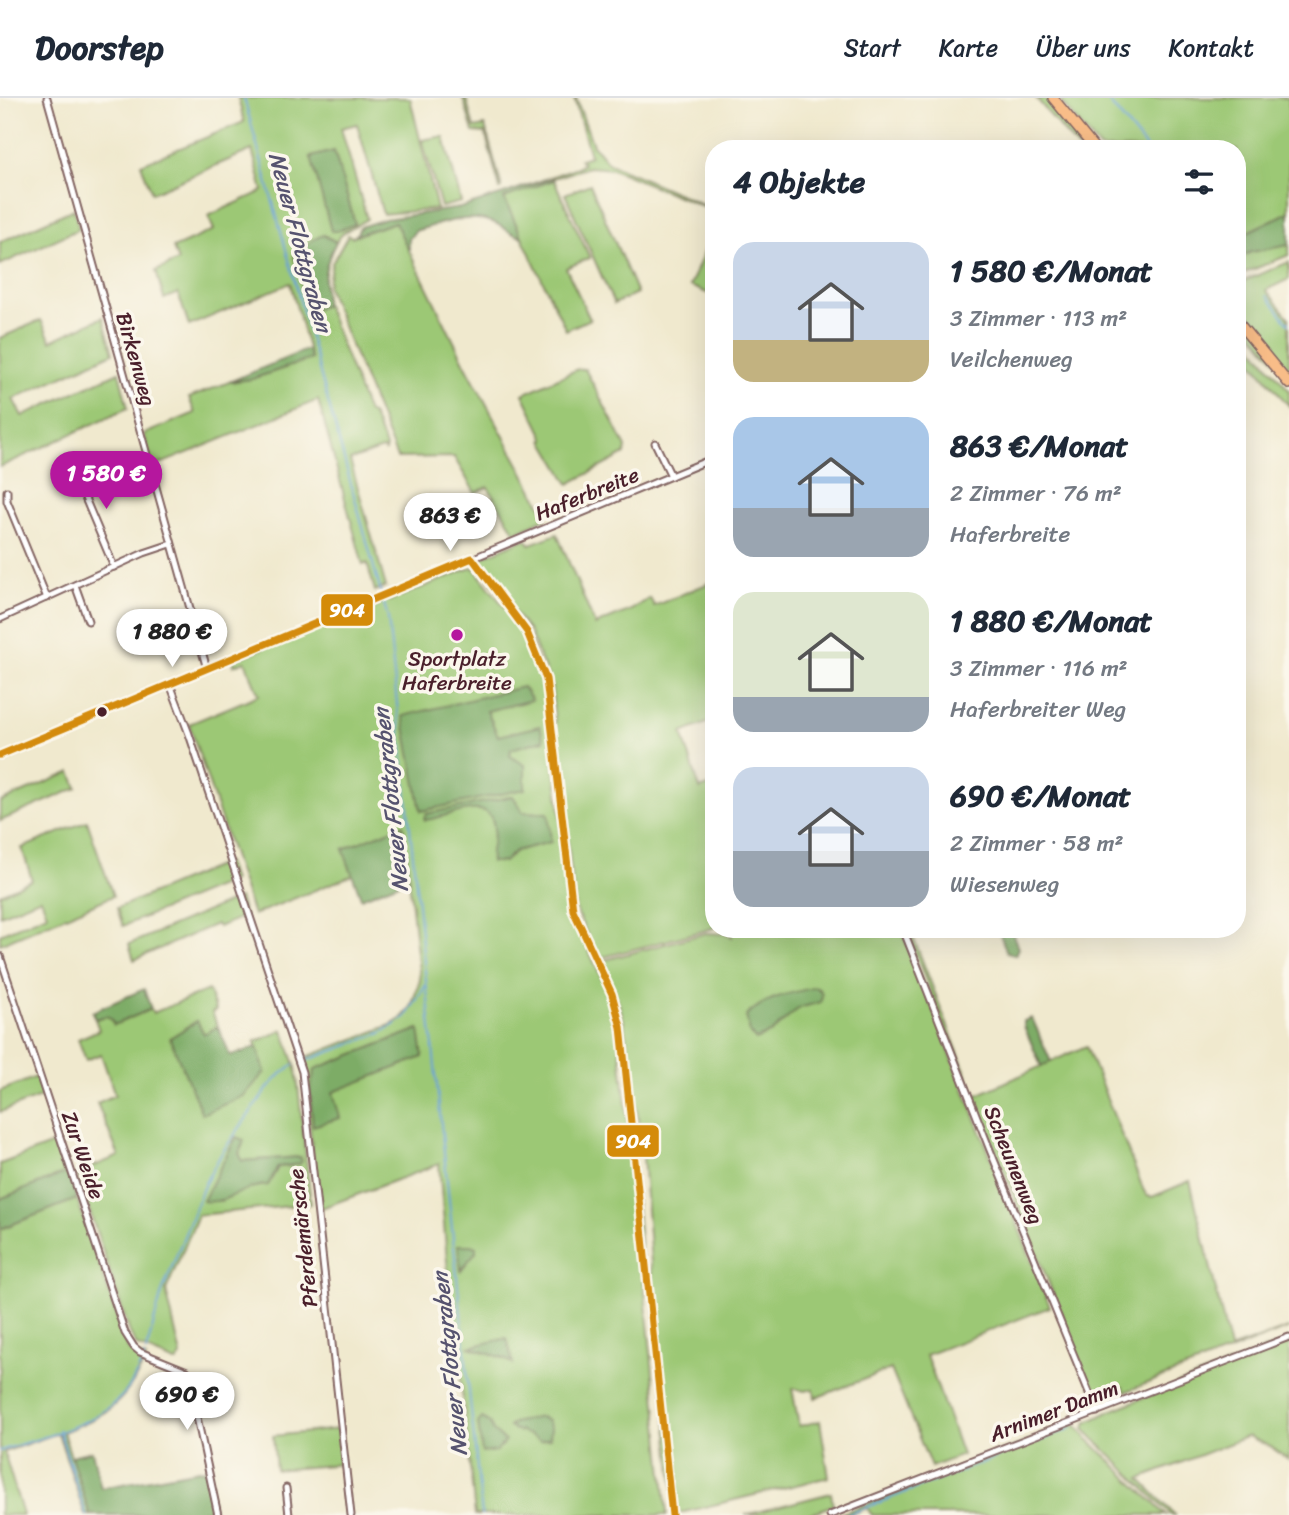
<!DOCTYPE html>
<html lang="de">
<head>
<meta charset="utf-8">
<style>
	body { margin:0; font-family:Sriracha,sans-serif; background:#f6f6f7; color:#1f2937; height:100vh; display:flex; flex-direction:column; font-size:26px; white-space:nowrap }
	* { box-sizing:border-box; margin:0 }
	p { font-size:23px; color:#747a83 }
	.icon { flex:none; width:38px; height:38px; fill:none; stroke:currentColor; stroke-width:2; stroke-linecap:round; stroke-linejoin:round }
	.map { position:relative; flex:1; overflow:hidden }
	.sheet { position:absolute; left:705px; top:42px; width:541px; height:798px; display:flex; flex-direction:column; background:#fff; border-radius:28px; box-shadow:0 7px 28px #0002 }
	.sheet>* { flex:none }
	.price { position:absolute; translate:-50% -60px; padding:0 16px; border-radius:24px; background:#fff; color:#222; font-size:23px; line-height:46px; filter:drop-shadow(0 2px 4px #0008) }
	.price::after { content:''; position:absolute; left:50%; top:42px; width:21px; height:16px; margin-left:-10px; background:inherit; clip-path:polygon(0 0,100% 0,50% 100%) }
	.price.active { background:#b5179e; color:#fff }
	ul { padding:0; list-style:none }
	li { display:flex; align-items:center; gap:21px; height:175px; padding:0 28px }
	li span { display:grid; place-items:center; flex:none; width:196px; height:140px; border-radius:21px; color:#555 }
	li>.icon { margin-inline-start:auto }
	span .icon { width:84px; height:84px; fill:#fffc; stroke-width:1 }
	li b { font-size:30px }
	h2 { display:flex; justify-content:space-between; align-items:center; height:84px; padding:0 28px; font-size:30px }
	header { display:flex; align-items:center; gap:42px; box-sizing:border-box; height:98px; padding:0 35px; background:#fff; border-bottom:2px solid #e0e1e3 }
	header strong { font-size:33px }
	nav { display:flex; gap:38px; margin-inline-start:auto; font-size:24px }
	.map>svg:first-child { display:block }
</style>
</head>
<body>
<header>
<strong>Doorstep</strong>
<nav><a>Start</a><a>Karte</a><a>Über uns</a><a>Kontakt</a></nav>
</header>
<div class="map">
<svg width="1289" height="1417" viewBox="0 0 1289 1417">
	<rect width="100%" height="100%" fill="#fbf7ec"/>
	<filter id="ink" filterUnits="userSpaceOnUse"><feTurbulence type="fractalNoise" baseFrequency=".0143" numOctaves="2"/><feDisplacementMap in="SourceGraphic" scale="14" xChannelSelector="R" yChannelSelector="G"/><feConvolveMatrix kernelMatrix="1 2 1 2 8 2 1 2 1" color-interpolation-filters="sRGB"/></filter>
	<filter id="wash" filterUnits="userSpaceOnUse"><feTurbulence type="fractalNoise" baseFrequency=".00686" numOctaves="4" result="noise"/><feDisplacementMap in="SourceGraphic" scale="28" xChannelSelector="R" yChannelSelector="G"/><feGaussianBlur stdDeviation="1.57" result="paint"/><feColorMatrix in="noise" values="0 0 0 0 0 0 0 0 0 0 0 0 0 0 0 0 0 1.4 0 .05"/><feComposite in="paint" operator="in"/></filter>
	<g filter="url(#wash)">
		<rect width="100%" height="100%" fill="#f0e9ce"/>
		<g fill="#9cc875" stroke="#737450" stroke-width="2" fill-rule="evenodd">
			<path d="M238,0H410L437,111L383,116L357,26L341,30L367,121L343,135L336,144L323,137L298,152L309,213L326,207L368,315L372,316L386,349L385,353L383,351L350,362L386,489L375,493L367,465L363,467L318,302L153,369L144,336L195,315L189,300L229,284L252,281L311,261L290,185L189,228L178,195L164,201L156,173L178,163L173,150L214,132L208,118L263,93L252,52L152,95L141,66L244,24ZM334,53L355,126L311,60Z"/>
			<path d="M463,0H466L474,30L485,28L502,90L500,91L485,35L473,34Z"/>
			<path d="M574,0H576L593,47L608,65L714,111V113L612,71L589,69L504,96L580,68L583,66L580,61L590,58Z"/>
			<path d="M1036,0H1048L1090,51H1078Z"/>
			<path d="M1058,0H1289V114L1237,139V51H1100Z"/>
			<path d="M438,39H444L461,104L441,109L422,42Z"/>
			<path d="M554,82L590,160L566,170L590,221L566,232L503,99Z"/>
			<path d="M590,86L637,195L614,206L565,96Z"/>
			<path d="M74,111L79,131L0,167V144Z"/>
			<path d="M395,124L465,266L546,417V420L515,435L488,389L475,395L454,359L397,360L327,189L332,165L348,137L352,139Z"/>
			<path d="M714,130V198L690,188Z"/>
			<path d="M1289,147V157L1237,178V160L1251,154Z"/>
			<path d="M1289,164V181L1266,192L1289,220V279L1237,216V186Z"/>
			<path d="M103,219L113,255L13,301L22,318L119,274L128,310L0,369V240L41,222L51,243Z"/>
			<path d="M1237,230L1289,292V308L1237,246Z"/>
			<path d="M578,271H585L626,349L625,356L569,386L543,342L545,341L523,296Z"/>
			<path d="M557,436L595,527L631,512L650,500L654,508L714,483V622L682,635L700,691L714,686V830L600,860L595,856L575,809L551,586L529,533L486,478L479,464L483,459L522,442H527L530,446Z"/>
			<path d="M473,469L528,539L546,586L571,815L612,902L616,918L630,1043L667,1417H475L452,1200H450L439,1066L319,1111L306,994L307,970L303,968L301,961L391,927L402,920L411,909L420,882L403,728L344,751L353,777L253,817L189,626L259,597L245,563L233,568L234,562L372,505L376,509L380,507L379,503L386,500L389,503ZM506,1241L512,1265L506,1261L472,1250Z"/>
			<path d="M71,674L77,690L0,723V704Z"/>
			<path d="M87,723L113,798L0,846V836L47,816L41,800L0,817V796L32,782L22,750Z"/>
			<path d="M227,764L233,783L123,828L117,810Z"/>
			<path d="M239,800L245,818L218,829L216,826L134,862L129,846Z"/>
			<path d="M731,831H901L1050,1209L926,1257L962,1357L931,1369L891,1271L815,1300L814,1291L805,1293L792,1290L799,1328L820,1323L829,1379L676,1416L652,1178L642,1046L623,919L618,903L601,865L605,862L706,835L726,836L732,840Z"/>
			<path d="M906,831H910L975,998L1086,948L1144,1093L1147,1098L1152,1099L1190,1083L1230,1251L1289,1230L1125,1294L1123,1289L1119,1290L1121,1296L1097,1305L974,999L961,974Z"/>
			<path d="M208,892L216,912L212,914L218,929L204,936L197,923L171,940L265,974L255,944L283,932L296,970L311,1106L198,1117L166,1192L181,1258L177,1264H175L137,1248L130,1235L77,1075L119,1058L97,1005L115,997L101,956L86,962L78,941L99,932L95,921L106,918L111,920L114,927L151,911L153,915ZM236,1039L243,1046L239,1055L242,1063L300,1059L292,1068L278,1069L268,1087L247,1090L221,1103H204Z"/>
			<path d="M36,979L43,998L0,1014V993Z"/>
			<path d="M58,1044L68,1074L0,1101V1066Z"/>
			<path d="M77,1101L128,1251L133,1256L146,1260C125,1306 108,1316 63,1334L90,1417H85L58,1335L4,1354L23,1417H0V1131Z"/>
			<path d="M1289,1242V1362L1271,1349L1248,1338L1140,1381L1175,1417H1171L1084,1331L1086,1325L1110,1313Z"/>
			<path d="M1073,1326L1077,1328L1087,1340L1166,1417H872L867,1410L849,1417H838Z"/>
			<path d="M338,1331L342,1366L276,1372L273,1338Z"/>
			<path d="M831,1395L833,1407L807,1417H745Z"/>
		</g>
		<g fill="#7dac66" stroke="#646648" stroke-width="2">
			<path d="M334,53L355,126L337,133H331L311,59Z"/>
			<path d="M553,80L554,82L504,100L522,139C510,137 503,127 492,124C466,115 440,126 415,133L409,141V153L395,124L356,137L360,129L385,121L460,110Z"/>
			<path d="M1289,114V147L1251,154L1237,160V139Z"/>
			<path d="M323,137L336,144C325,165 321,184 326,207L308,213L294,158L312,142Z"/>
			<path d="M308,251L311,261L252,281L229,284Z"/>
			<path d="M523,589L532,602L487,613L498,638L540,628L544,642L511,651L510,658L525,667V691L421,713L403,618Z"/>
			<path d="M513,698L523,714L548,715L551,744L515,753L504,764H491C489,753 494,742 494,731C493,695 447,720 425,722L424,720L426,716Z"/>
			<path d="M403,727L409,781L361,800L343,751Z"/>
			<path d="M998,831H1011L1018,850L1015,857L1007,855Z"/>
			<path d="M817,889L822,895L821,904L799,910L772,934L756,942L750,935L746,918C765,899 791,895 817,889Z"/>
			<path d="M144,891L151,911L114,927L111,920L106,918L95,921L92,914Z"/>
			<path d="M1032,920L1051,964L1041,968L1024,928V923Z"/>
			<path d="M197,923L204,936L218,929L230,958L257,949L265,974L244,998L202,1016L170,940Z"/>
			<path d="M419,931L423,959L333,994L340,1020L313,1028L310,991L315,971Z"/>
			<path d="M236,1039L244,1042L239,1055L242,1063L300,1059L302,1063L300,1066L278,1069L268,1087C244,1087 227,1107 203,1103Z"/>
			<path d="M68,1074L77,1101L0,1131V1101Z"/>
			<path d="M458,1147H471L476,1149V1154L461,1172Z"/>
			<path d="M507,1240L513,1266L506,1261L470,1249Z"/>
			<path d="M540,1319L548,1323L551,1330L550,1340L540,1343C530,1335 520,1335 509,1329L513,1325Z"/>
			<path d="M482,1320L490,1325L493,1333L505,1343L497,1353L482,1355L478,1325Z"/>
			<path d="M92,1353L101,1390L205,1371L214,1411L186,1417H90L71,1358Z"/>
		</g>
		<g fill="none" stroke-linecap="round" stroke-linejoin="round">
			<g stroke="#68a0d6" stroke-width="2">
				<path d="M244,0L388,520L482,1417"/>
				<path d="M1108,3L1147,51"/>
				<path d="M1267,198L1289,226"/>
				<path d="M305,963L381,935L405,920L426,887"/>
				<path d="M146,1254L162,1194L205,1085L223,1053L268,990L282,975L294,967"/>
				<path d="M59,1332L86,1417"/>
				<path d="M0,1353C43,1338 102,1328 130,1288C135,1280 140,1268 144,1259"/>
				<path d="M847,1417L1072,1330"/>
			</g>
		</g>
	</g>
	<g filter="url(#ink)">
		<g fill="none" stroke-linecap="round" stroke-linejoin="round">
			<g stroke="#846664" stroke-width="9">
				<g id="street">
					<path d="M47,0L207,571"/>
					<path d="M655,345L671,378"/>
					<path d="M73,364L74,374L114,469"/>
					<path d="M7,393V403L47,500"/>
					<path d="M472,460L527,534L546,581L573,812L612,896L621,929L672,1417"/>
					<path d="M75,487L88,523"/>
					<path d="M0,521L144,455L171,446"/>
					<path d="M170,586L189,636L302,974L351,1417"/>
					<path d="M0,657L714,360"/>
					<path d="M903,831L990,1052L1097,1314"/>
					<path d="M0,858L125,1235L134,1249L140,1254L187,1273L218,1417"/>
					<path d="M286,1390L289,1417"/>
					<path d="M830,1417L1289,1239"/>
				</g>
			</g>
			<g stroke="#846664" stroke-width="12">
				<g id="primary">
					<path d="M1053,0L1095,51"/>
					<path d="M1237,223L1289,286"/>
				</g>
			</g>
			<use href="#street" stroke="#fff" stroke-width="5"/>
			<use href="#primary" stroke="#f8bd88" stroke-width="9"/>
			<g stroke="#fbf7ec" stroke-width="12">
				<path id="bus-1" d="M0,657L472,460L527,534L546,581L573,812L612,896L621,929L672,1417"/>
			</g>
			<use href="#bus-1" stroke="#d48b09" stroke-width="7"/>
		</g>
	</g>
	<circle fill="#b5179e" stroke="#fbf7ec" stroke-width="2.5" cx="457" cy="537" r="7"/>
	<circle fill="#4a1f2b" stroke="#fbf7ec" stroke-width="2.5" cx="102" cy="614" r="6"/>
	<g text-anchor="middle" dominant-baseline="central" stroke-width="7" stroke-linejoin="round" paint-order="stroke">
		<g font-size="21" fill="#4a1f2b" stroke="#fbf7ec">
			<text transform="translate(136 261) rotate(74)">Birkenweg</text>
			<text transform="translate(587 396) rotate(-22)">Haferbreite</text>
			<text transform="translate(83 1057) rotate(71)">Zur Weide</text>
			<text transform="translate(1014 1067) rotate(68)">Scheunenweg</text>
			<text transform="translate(303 1140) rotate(-96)">Pferdemärsche</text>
			<text transform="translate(1054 1313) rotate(-21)">Arnimer Damm</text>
		</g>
		<g font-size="21" fill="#4a1f2b" stroke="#fbf7ec">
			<text x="457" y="561">Sportplatz<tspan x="457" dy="24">Haferbreite</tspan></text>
		</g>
		<g font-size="23" font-style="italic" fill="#56536f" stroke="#fbf7ec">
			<text transform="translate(300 144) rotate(75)">Neuer Flottgraben</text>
			<text transform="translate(391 702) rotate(-96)">Neuer Flottgraben</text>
			<text transform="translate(450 1266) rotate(-96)">Neuer Flottgraben</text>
		</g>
	</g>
	<g stroke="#fbf7ec" stroke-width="2.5">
		<rect x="320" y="495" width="54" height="34" rx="7" fill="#d48b09"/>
		<rect x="606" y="1026" width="54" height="34" rx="7" fill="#d48b09"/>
	</g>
	<g font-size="19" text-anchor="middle" font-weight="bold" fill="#fff">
		<text x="347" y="519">904</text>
		<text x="633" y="1050">904</text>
	</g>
</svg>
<b class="price active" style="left:106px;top:413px">1 580 €</b>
<b class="price" style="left:450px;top:455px">863 €</b>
<b class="price" style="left:172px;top:571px">1 880 €</b>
<b class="price" style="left:187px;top:1334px">690 €</b>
<section class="sheet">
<h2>4 Objekte<svg class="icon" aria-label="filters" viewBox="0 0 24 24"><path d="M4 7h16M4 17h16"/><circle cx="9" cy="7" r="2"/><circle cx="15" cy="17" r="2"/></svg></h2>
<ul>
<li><span style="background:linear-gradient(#c9d6e8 70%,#c2b280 0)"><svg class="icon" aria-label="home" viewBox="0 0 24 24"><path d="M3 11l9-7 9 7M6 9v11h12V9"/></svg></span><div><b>1 580 €/Monat</b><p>3 Zimmer · 113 m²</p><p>Veilchenweg</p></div></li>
<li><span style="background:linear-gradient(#a9c7e8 65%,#9aa5b1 0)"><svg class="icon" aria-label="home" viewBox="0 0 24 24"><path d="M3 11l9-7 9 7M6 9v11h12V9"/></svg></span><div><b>863 €/Monat</b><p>2 Zimmer · 76 m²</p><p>Haferbreite</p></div></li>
<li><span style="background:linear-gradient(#dfe7d0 75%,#9aa5b1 0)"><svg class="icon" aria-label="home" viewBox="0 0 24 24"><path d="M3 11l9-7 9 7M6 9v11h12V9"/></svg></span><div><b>1 880 €/Monat</b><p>3 Zimmer · 116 m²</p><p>Haferbreiter Weg</p></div></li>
<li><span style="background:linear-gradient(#c9d6e8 60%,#9aa5b1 0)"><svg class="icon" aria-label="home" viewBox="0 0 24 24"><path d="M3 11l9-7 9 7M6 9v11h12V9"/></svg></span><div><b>690 €/Monat</b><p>2 Zimmer · 58 m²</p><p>Wiesenweg</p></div></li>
</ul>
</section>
</div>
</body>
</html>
